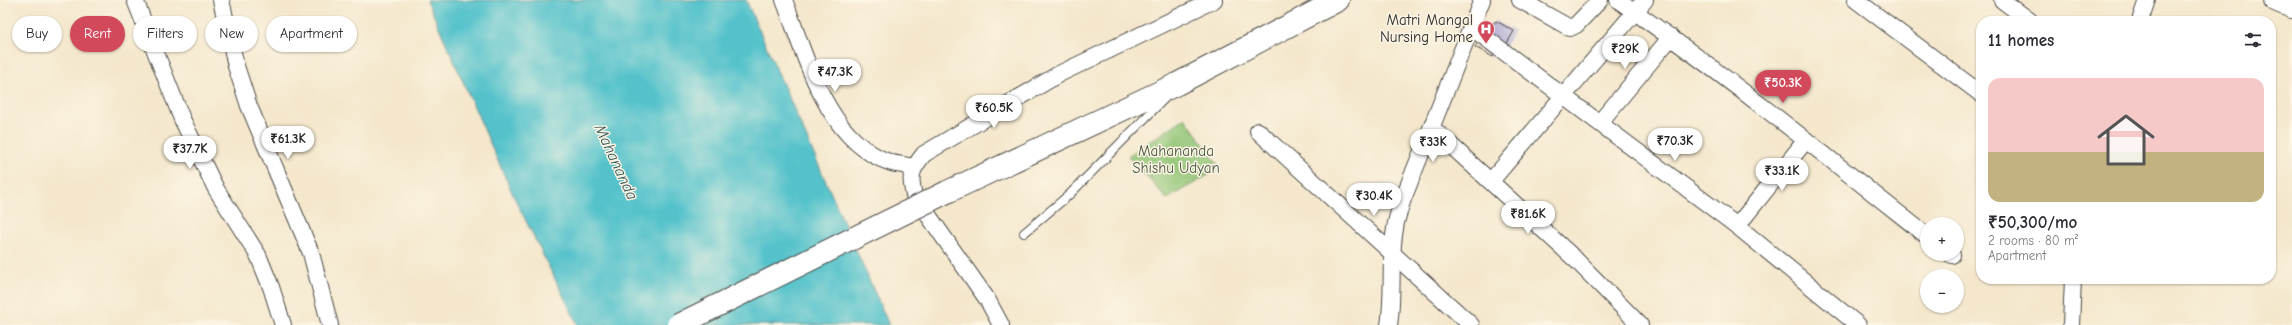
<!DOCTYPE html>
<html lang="en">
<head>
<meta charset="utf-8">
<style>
	body { margin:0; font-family:"Comic Neue",sans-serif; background:#f2f2f3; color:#2b2b33; height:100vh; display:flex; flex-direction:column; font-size:15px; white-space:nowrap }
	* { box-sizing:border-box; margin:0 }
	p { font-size:13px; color:#7c7c81 }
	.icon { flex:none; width:22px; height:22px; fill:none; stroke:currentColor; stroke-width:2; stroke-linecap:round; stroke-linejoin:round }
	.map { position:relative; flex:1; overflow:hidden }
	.panel { position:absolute; left:1976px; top:16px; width:300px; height:268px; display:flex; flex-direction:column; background:#fff; border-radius:16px; box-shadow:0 1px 3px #0004 }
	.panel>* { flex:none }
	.hud { position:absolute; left:12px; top:16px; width:380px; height:36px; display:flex; gap:8px }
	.controls { position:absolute; left:1920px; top:217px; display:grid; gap:8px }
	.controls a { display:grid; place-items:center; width:44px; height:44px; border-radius:50%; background:#fff; box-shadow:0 1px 3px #0004; font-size:20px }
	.price { position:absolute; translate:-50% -34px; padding:0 9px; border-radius:14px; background:#fff; color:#222; font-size:13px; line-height:26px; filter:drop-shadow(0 1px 2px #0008) }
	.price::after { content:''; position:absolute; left:50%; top:24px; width:12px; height:9px; margin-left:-6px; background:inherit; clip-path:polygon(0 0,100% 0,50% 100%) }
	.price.selected { background:#d1495b; color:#fff }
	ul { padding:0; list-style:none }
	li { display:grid; align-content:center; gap:8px; height:212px; padding:0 12px }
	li+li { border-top:1px solid #e1e1e2 }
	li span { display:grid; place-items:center; height:124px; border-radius:12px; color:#555 }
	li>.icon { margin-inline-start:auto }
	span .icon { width:72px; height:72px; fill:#fffc; stroke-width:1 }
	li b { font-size:17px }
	h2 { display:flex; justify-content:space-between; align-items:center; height:48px; padding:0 12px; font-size:17px }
	.chip { padding:0 14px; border-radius:18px; background:#fff; box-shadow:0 1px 3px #0004; font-size:14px; line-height:36px }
	.chip.selected { background:#d1495b; color:#fff }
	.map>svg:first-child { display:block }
</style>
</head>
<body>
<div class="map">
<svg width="2292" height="325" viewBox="0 0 2292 325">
	<rect width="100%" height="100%" fill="#fcf5e5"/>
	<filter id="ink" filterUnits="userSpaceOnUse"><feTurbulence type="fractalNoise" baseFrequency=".025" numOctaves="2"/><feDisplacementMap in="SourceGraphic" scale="8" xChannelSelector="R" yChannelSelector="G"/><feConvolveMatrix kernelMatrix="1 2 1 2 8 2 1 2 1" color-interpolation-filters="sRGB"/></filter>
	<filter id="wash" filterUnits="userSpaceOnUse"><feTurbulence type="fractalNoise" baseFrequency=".012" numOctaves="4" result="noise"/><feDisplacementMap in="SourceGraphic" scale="16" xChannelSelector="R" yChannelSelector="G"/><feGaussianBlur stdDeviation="0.9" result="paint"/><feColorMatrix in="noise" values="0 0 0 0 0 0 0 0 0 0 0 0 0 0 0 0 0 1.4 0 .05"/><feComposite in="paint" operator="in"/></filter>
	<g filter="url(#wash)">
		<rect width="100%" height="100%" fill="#f4e7cc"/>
		<path fill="#90c475" stroke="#5e7850" d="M1185,118L1220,168L1167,199L1128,156Z"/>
		<path fill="#54c2cb" stroke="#40767b" d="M427,0H746L889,325H578L513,195Z"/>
		<g id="blocks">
			<path fill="#b1abd5" d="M1496,21L1514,31L1500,55L1496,52L1493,57L1475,47L1485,30Z"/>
		</g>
	</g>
	<g filter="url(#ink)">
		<use href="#blocks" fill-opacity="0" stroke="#494743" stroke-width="1"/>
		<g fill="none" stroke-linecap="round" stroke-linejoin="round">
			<g stroke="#494743" stroke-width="10">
				<path id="lane" d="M1024,233L1070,194L1165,98"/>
			</g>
			<g stroke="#494743" stroke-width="18">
				<g id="street">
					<path d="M135,0L182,119L216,189L258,255L271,287L283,325"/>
					<path d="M221,0L236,66L249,106L311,253L330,325"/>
					<path d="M784,0C806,56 826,140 889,162C897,165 906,165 913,167"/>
					<path d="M1520,0L1570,28L1576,25L1600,0"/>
					<path d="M1618,0C1724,74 1825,155 1927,236"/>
					<path d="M1856,0L1981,94"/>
					<path d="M2002,0L2030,21"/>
					<path d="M2140,21L2147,0"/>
					<path d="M1471,27L1737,226L1858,325"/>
					<path d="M1600,122L1671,37"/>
					<path d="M1432,128L1576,260L1640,325"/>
					<path d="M1258,131L1471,325"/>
					<path d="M1491,181L1645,0"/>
					<path d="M1737,226L1806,140"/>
					<path d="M1950,254L1952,255"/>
					<path d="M1001,325L987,299L914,195C909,175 911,170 924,154L1059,74L1214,0"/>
					<path d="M1389,325C1394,293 1389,261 1395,229C1396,219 1400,209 1403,199L1482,0"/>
					<path d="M2071,325L2073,279"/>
				</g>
			</g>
			<g stroke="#494743" stroke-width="24">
				<path id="secondary" d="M2275,0L2292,7"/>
			</g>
			<g stroke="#494743" stroke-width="24">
				<path id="primary" d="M947,192L1177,84L1338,0"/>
			</g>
			<use href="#lane" stroke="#fff" stroke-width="8"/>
			<use href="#street" stroke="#fff" stroke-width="16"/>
			<use href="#secondary" stroke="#fff" stroke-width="22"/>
			<use href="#primary" stroke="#fff" stroke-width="22"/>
			<g stroke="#494743" stroke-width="24" stroke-linecap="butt">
				<path id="primary-bridge" d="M678,325L947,192"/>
			</g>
			<use href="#primary-bridge" stroke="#fff" stroke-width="22"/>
		</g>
	</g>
	<defs>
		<g id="hospital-pin" transform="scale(0.9)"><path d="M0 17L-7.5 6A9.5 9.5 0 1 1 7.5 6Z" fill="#d1495b" stroke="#fcf5e5"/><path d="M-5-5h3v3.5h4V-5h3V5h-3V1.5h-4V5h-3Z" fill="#fff"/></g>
	</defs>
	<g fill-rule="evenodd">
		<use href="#hospital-pin" x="1486" y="29"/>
	</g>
	<g text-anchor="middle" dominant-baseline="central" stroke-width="3" stroke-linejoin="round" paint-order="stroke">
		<g font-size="15" fill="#2b2b2b" stroke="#fcf5e5" text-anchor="end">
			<text x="1473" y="20">Matri Mangal<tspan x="1473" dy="17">Nursing Home</tspan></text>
		</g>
		<g font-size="15" fill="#495941" stroke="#fcf5e5">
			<text x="1176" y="151">Mahananda<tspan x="1176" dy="17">Shishu Udyan</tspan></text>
		</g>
		<g font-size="16" font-style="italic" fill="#37585b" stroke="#fcf5e5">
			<text transform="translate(616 162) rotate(65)">Mahananda</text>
		</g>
	</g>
</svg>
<div class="controls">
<a>+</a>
<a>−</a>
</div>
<b class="price" style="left:1625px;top:70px">₹29K</b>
<b class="price" style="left:835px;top:93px">₹47.3K</b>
<b class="price selected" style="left:1783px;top:104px">₹50.3K</b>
<b class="price" style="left:994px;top:129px">₹60.5K</b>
<b class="price" style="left:288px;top:160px">₹61.3K</b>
<b class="price" style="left:1675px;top:162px">₹70.3K</b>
<b class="price" style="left:1433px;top:163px">₹33K</b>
<b class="price" style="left:190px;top:170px">₹37.7K</b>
<b class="price" style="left:1782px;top:192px">₹33.1K</b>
<b class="price" style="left:1374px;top:217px">₹30.4K</b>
<b class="price" style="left:1528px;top:235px">₹81.6K</b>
<div class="hud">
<a class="chip">Buy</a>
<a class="chip selected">Rent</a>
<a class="chip">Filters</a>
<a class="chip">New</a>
<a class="chip">Apartment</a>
</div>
<section class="panel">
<h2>11 homes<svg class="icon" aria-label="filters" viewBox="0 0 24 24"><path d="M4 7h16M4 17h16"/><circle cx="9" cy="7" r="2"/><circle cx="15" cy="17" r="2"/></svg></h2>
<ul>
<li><span style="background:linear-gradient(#f6c9c9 60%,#c2b280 0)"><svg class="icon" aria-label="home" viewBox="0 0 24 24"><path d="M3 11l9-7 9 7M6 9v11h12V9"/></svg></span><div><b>₹50,300/mo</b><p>2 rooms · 80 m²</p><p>Apartment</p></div></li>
</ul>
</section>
</div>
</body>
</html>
